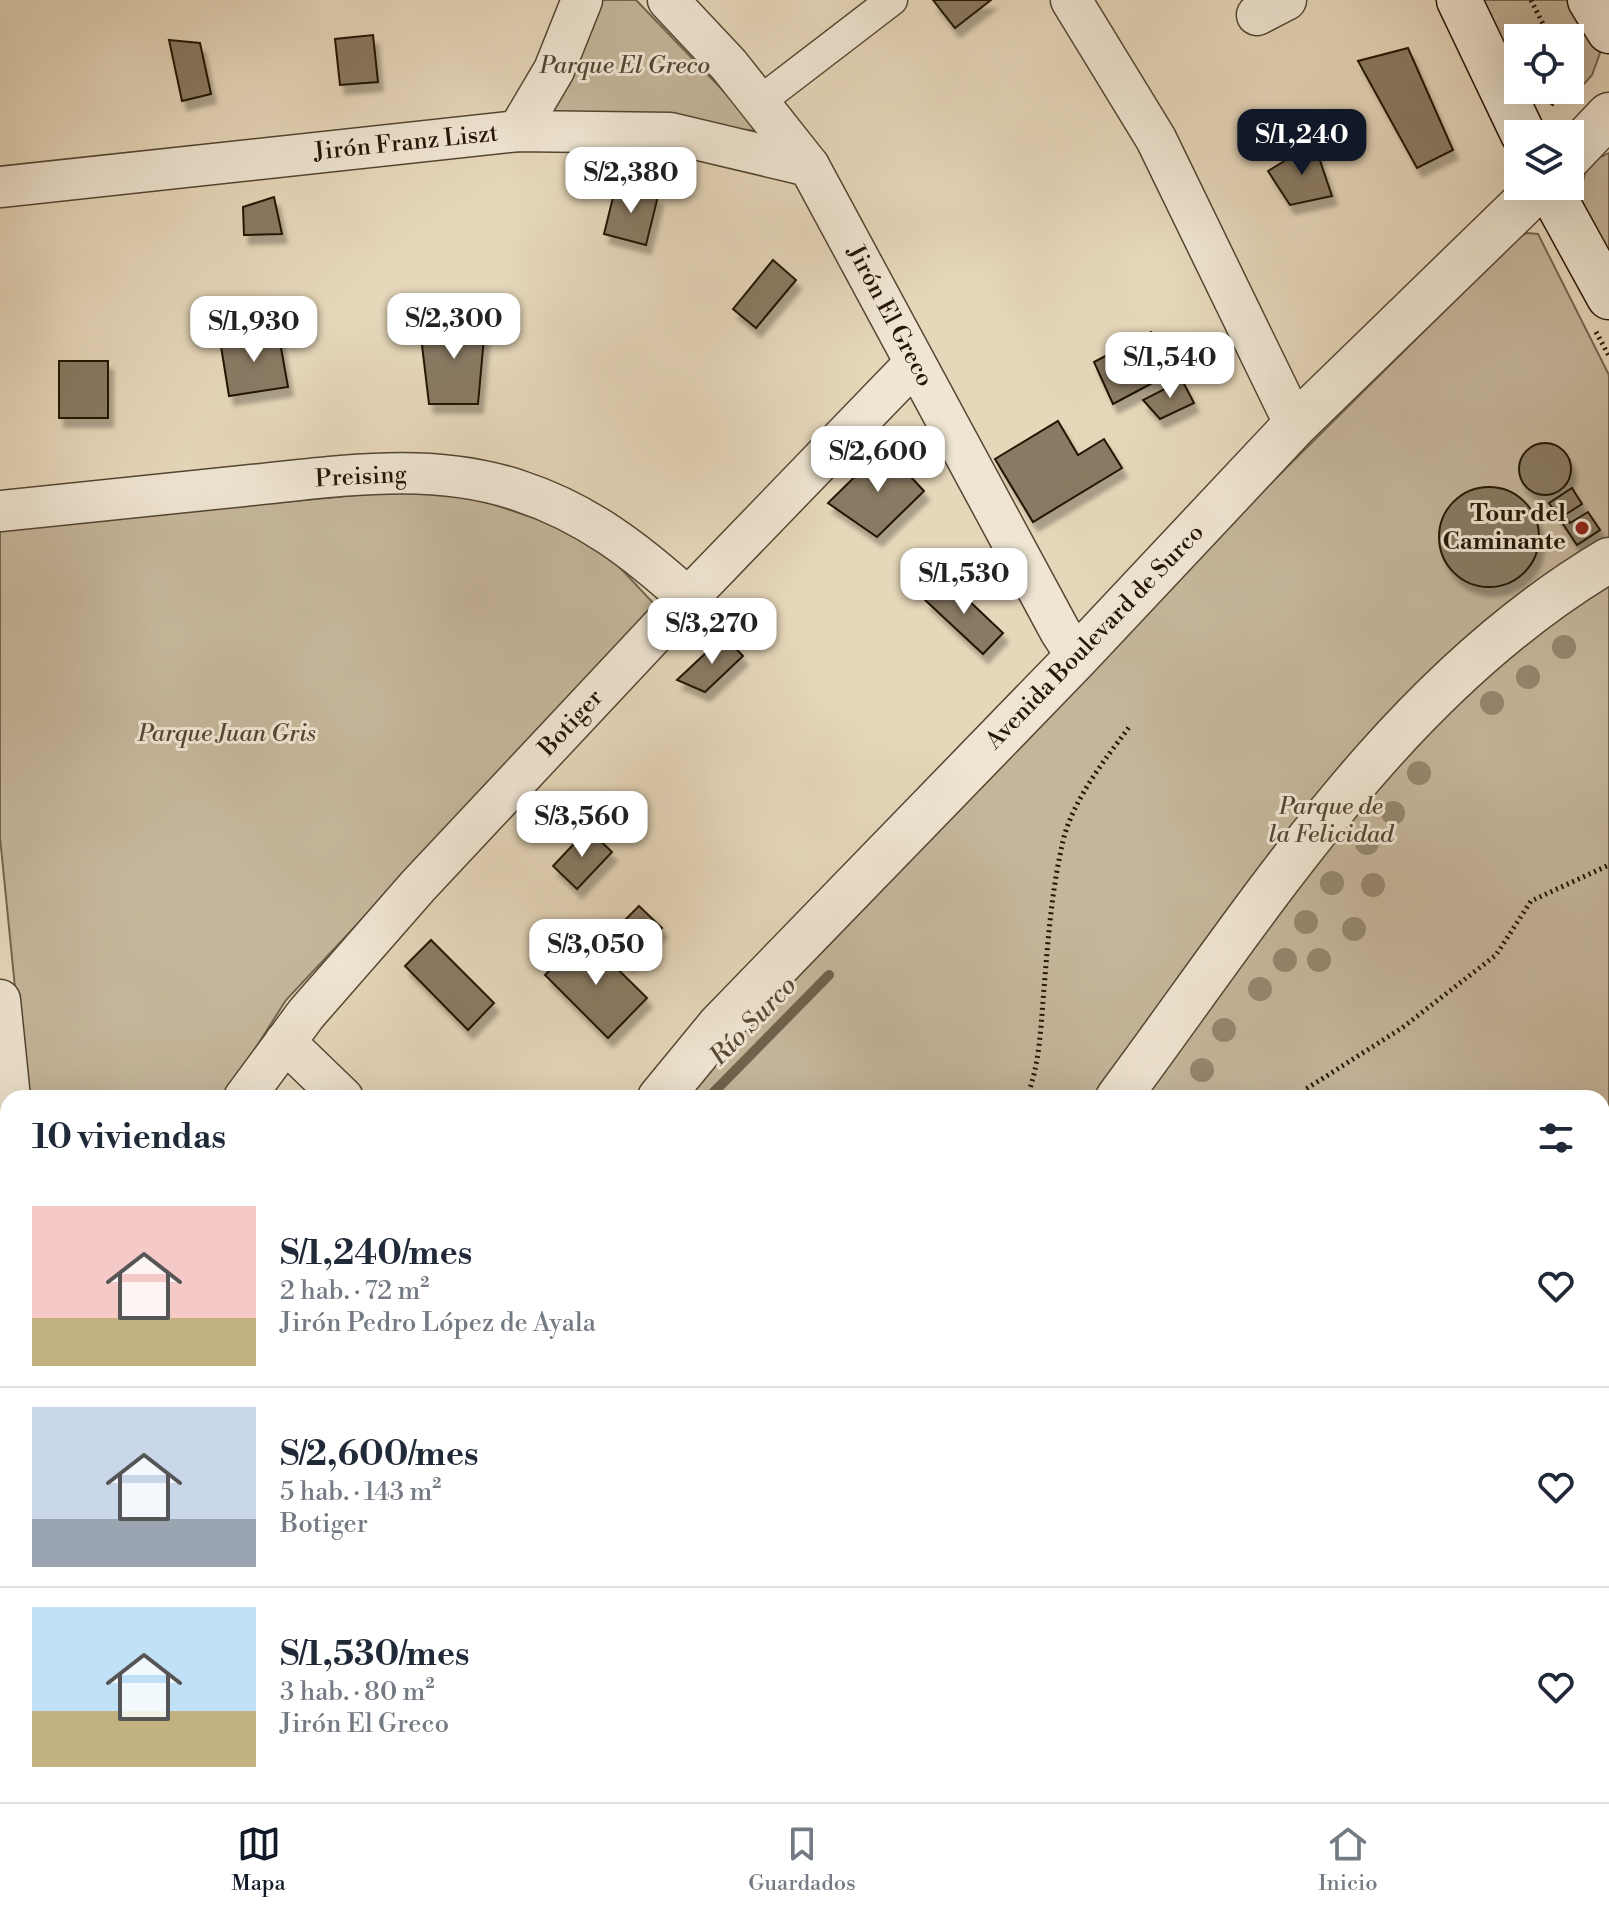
<!DOCTYPE html>
<html lang="es">
<head>
<meta charset="utf-8">
<style>
	body { margin:0; font-family:"Libre Bodoni",serif; background:#f2f2f3; color:#1f2937; height:100vh; display:flex; flex-direction:column; font-size:30px; white-space:nowrap }
	* { box-sizing:border-box; margin:0 }
	p { font-size:26px; color:#747a83 }
	.icon { flex:none; width:44px; height:44px; fill:none; stroke:currentColor; stroke-width:2; stroke-linecap:round; stroke-linejoin:round }
	.map { position:relative; flex:1; overflow:hidden }
	.panel { position:absolute; left:0px; top:1090px; width:1610px; height:712px; display:flex; flex-direction:column; background:#fff; border-radius:24px 24px 0 0; box-shadow:0 8px 32px #0002 }
	.panel>* { flex:none }
	.controls { position:absolute; left:1504px; top:24px; display:grid; gap:16px }
	.controls a { display:grid; place-items:center; width:80px; height:80px; border-radius:0px; background:#fff; box-shadow:0 8px 32px #0002; font-size:40px }
	.price { position:absolute; translate:-50% -68px; padding:0 18px; border-radius:16px; background:#fff; color:#222; font-size:26px; line-height:52px; filter:drop-shadow(0 2px 4px #0008) }
	.price::after { content:''; position:absolute; left:50%; top:48px; width:24px; height:18px; margin-left:-12px; background:inherit; clip-path:polygon(0 0,100% 0,50% 100%) }
	.price.on { background:#111827; color:#fff }
	ul { padding:0; list-style:none }
	li { display:flex; align-items:center; gap:24px; height:200px; padding:0 32px }
	li+li { border-top:2px solid #e0e1e3 }
	li span { display:grid; place-items:center; flex:none; width:224px; height:160px; border-radius:0px; color:#555 }
	li>.icon { margin-inline-start:auto }
	span .icon { width:96px; height:96px; fill:#fffc; stroke-width:1 }
	li b { font-size:34px }
	h2 { display:flex; justify-content:space-between; align-items:center; height:96px; padding:0 32px; font-size:34px }
	.tab-bar { display:flex; justify-content:space-around; align-items:center; height:112px; border-top:2px solid #e0e1e3; background:#fff; font-size:22px; color:#747a83 }
	.tab-bar a { display:grid; justify-items:center; gap:4px }
	.tab-bar .on { color:#111827 }
	.map>svg:first-child { display:block }
</style>
</head>
<body>
<div class="map">
<svg width="1609" height="1802" viewBox="0 0 1609 1802">
	<defs>
		<filter id="shadow"><feDropShadow dx="5" dy="9" stdDeviation="2" flood-color="#0004"/></filter>
	</defs>
	<rect width="100%" height="100%" fill="#e6d7ba"/>
	<filter id="stains"><feTurbulence type="fractalNoise" baseFrequency=".0025" numOctaves="4"/><feColorMatrix values="0 0 0 0 .2 0 0 0 0 .09 0 0 0 0 .02 0 0 0 .5 -.17"/></filter>
	<radialGradient id="worn" r=".72"><stop offset=".6" stop-color="#630" stop-opacity="0"/><stop offset="1" stop-color="#630" stop-opacity=".3"/></radialGradient>
	<g fill="#c5b69b" stroke="#746650" stroke-width="2">
		<path d="M596,0H636L762,131L547,114Z"/>
		<path d="M1473,0H1573L1600,53L1592,75L1575,94L1538,90H1570V38H1518V81Z"/>
		<path d="M1609,153V255L1578,199L1588,163Z"/>
		<path d="M1527,233L1538,234L1609,375V1139L1602,1143V1098H680L1264,490L1519,237Z"/>
		<path d="M400,491L478,499L560,527L612,559L656,606L286,1000L224,1098H26L0,837V529Z"/>
		<path d="M1609,1205V1798L1604,1802H920L929,1794H1602V1211Z"/>
		<path d="M28,1794H846L837,1802H14Z"/>
	</g>
	<g fill="none" stroke-linecap="round" stroke-linejoin="round">
		<g stroke="#71624c" stroke-width="10">
			<path d="M708,1098L829,975"/>
			<path d="M68,1802L81,1794"/>
		</g>
	</g>
	<g fill="#897a63" stroke="#241605" stroke-width="2" filter="url(#shadow)">
		<path d="M933,0H991L955,28Z"/>
		<path d="M373,35L378,82L340,85L335,39Z"/>
		<path d="M169,40L200,43L211,94L182,101Z"/>
		<path d="M1408,48L1453,150L1417,168L1358,61Z"/>
		<path d="M1314,143L1332,196L1290,205L1268,171Z"/>
		<path d="M616,185L658,196L646,245L604,234Z"/>
		<path d="M274,197L282,234L244,235L243,207Z"/>
		<path d="M773,260L796,280L756,328L733,309Z"/>
		<path d="M486,315L478,404H429L420,328Z"/>
		<path d="M278,331L288,387L229,396L220,340Z"/>
		<path d="M1151,332L1175,371L1113,404L1094,362Z"/>
		<rect x="59" y="361" width="49" height="57"/>
		<path d="M1182,380L1194,403L1160,419L1143,400Z"/>
		<path d="M1058,421L1078,455L1104,439L1122,468L1033,522L995,459Z"/>
		<circle cx="1545" cy="469" r="26"/>
		<path d="M884,448L924,491L877,537L828,503Z"/>
		<circle cx="1489" cy="537" r="50"/>
		<path d="M1572,488L1582,504L1565,515L1570,523L1588,512L1600,530L1577,545L1549,503Z"/>
		<path d="M946,579L1003,633L983,654L925,600Z"/>
		<path d="M724,636L743,656L705,692L677,680Z"/>
		<path d="M588,829L612,852L577,889L553,866Z"/>
		<path d="M639,906L662,928L628,963L605,940Z"/>
		<path d="M584,936L647,998L608,1038L545,975Z"/>
		<path d="M431,940L494,1003L468,1030L405,966Z"/>
	</g>
	<g fill="none" stroke-linecap="round" stroke-linejoin="round">
		<g stroke="#544632" stroke-width="23">
			<path id="service" d="M574,1802L584,1794"/>
		</g>
		<g stroke="#544632" stroke-width="33">
			<path id="pedestrian" d="M759,102L892,0"/>
		</g>
		<g stroke="#544632" stroke-width="43">
			<g id="minor">
				<path d="M668,0L729,65L809,166L1060,631L1077,657"/>
				<path d="M1071,0L1156,139L1295,425"/>
				<path d="M1257,15L1286,0"/>
				<path d="M518,131L554,70L582,0"/>
				<path d="M0,187L518,131L670,133L809,166"/>
				<path d="M0,511C81,502 162,494 243,486C335,477 430,460 520,491C587,513 637,552 688,598"/>
				<path d="M0,1000L10,1098"/>
				<path d="M285,1042L343,1098"/>
				<path d="M244,1098L306,1014L418,886L688,598L915,363"/>
			</g>
		</g>
		<g stroke="#544632" stroke-width="47">
			<g id="tertiary">
				<path d="M1570,156L1609,115"/>
				<path d="M660,1098L720,1025L1077,657L1295,425L1541,186"/>
				<path d="M1118,1098C1262,904 1396,686 1609,560"/>
				<path d="M0,1785L8,1781"/>
				<path d="M378,1802L389,1794"/>
			</g>
		</g>
		<g stroke="#241605" stroke-width="47">
			<g id="secondary">
				<path d="M1459,0L1523,134"/>
				<path d="M1590,0L1609,31"/>
				<path d="M1548,186L1609,297"/>
			</g>
		</g>
		<g stroke="#241605" stroke-width="5" stroke-dasharray="2 4" stroke-linecap="butt">
			<path d="M1531,0L1550,38"/>
			<path d="M1551,105L1562,90"/>
			<path d="M1596,332L1609,356"/>
			<path d="M1026,1098C1040,1068 1041,1022 1044,989C1048,939 1052,886 1064,837C1075,797 1106,758 1130,726"/>
			<path d="M1299,1098L1306,1089L1402,1028L1496,955L1531,901L1609,865"/>
		</g>
		<use href="#service" stroke="#efe5d2" stroke-width="20"/>
		<use href="#pedestrian" stroke="#efe5d2" stroke-width="30"/>
		<use href="#minor" stroke="#efe5d2" stroke-width="40"/>
		<use href="#tertiary" stroke="#efe5d2" stroke-width="44"/>
		<use href="#secondary" stroke="#efe5d2" stroke-width="44"/>
	</g>
	<g fill="#96876f">
		<circle cx="1564" cy="647" r="12"/>
		<circle cx="1528" cy="677" r="12"/>
		<circle cx="1492" cy="703" r="12"/>
		<circle cx="1419" cy="773" r="12"/>
		<circle cx="1393" cy="813" r="12"/>
		<circle cx="1367" cy="843" r="12"/>
		<circle cx="1332" cy="883" r="12"/>
		<circle cx="1373" cy="885" r="12"/>
		<circle cx="1306" cy="922" r="12"/>
		<circle cx="1354" cy="929" r="12"/>
		<circle cx="1285" cy="960" r="12"/>
		<circle cx="1319" cy="960" r="12"/>
		<circle cx="1260" cy="989" r="12"/>
		<circle cx="1224" cy="1030" r="12"/>
		<circle cx="1202" cy="1070" r="12"/>
	</g>
	<circle fill="#8f2418" stroke="#efe5d2" stroke-width="3" cx="1582" cy="528" r="8"/>
	<g text-anchor="middle" dominant-baseline="central" stroke-width="6" stroke-linejoin="round" paint-order="stroke">
		<g font-size="24" font-style="italic" fill="#544632" stroke="#efe5d2">
			<text x="625" y="66">Parque El Greco</text>
			<text x="227" y="734">Parque Juan Gris</text>
			<text x="1331" y="807">Parque de<tspan x="1331" dy="28">la Felicidad</tspan></text>
		</g>
		<g font-size="24" fill="#241605" stroke="#efe5d2">
			<text transform="translate(406 143) rotate(-6)">Jirón Franz Liszt</text>
			<text transform="translate(890 316) rotate(62)">Jirón El Greco</text>
			<text transform="translate(361 477) rotate(-3)">Preising</text>
			<text transform="translate(1095 637) rotate(-46)">Avenida Boulevard de Surco</text>
			<text transform="translate(571 723) rotate(-47)">Botiger</text>
		</g>
		<g font-size="24" font-weight="bold" fill="#241605" stroke="#efe5d2" text-anchor="end">
			<text x="1566" y="514">Tour del<tspan x="1566" dy="28">Caminante</tspan></text>
		</g>
		<g font-size="26" font-style="italic" fill="#574935" stroke="#efe5d2">
			<text transform="translate(753 1021) rotate(-46)">Río Surco</text>
		</g>
	</g>
	<rect width="100%" height="100%" filter="url(#stains)"/>
	<rect width="100%" height="100%" fill="url(#worn)"/>
</svg>
<div class="controls">
<a><svg class="icon" aria-label="locate" viewBox="0 0 24 24"><circle cx="12" cy="12" r="6"/><path d="M12 2v4M12 18v4M2 12h4M18 12h4"/></svg></a>
<a><svg class="icon" aria-label="layers" viewBox="0 0 24 24"><path d="M12 4l9 5-9 5-9-5zM3 14l9 5 9-5"/></svg></a>
</div>
<b class="price on" style="left:1302px;top:177px">S/1,240</b>
<b class="price" style="left:631px;top:215px">S/2,380</b>
<b class="price" style="left:454px;top:361px">S/2,300</b>
<b class="price" style="left:254px;top:364px">S/1,930</b>
<b class="price" style="left:1170px;top:400px">S/1,540</b>
<b class="price" style="left:878px;top:494px">S/2,600</b>
<b class="price" style="left:964px;top:616px">S/1,530</b>
<b class="price" style="left:712px;top:666px">S/3,270</b>
<b class="price" style="left:582px;top:859px">S/3,560</b>
<b class="price" style="left:596px;top:987px">S/3,050</b>
<section class="panel">
<h2>10 viviendas<svg class="icon" aria-label="filters" viewBox="0 0 24 24"><path d="M4 7h16M4 17h16"/><circle cx="9" cy="7" r="2"/><circle cx="15" cy="17" r="2"/></svg></h2>
<ul>
<li><span style="background:linear-gradient(#f6c9c9 70%,#c2b280 0)"><svg class="icon" aria-label="home" viewBox="0 0 24 24"><path d="M3 11l9-7 9 7M6 9v11h12V9"/></svg></span><div><b>S/1,240/mes</b><p>2 hab. · 72 m²</p><p>Jirón Pedro López de Ayala</p></div><svg class="icon" aria-label="heart" viewBox="0 0 24 24"><path d="M12 20l-8-8c-3-5 5-10 8-4 3-6 11-1 8 4z"/></svg></li>
<li><span style="background:linear-gradient(#c9d6e8 70%,#9aa5b1 0)"><svg class="icon" aria-label="home" viewBox="0 0 24 24"><path d="M3 11l9-7 9 7M6 9v11h12V9"/></svg></span><div><b>S/2,600/mes</b><p>5 hab. · 143 m²</p><p>Botiger</p></div><svg class="icon" aria-label="heart" viewBox="0 0 24 24"><path d="M12 20l-8-8c-3-5 5-10 8-4 3-6 11-1 8 4z"/></svg></li>
<li><span style="background:linear-gradient(#bfe0f5 65%,#c2b280 0)"><svg class="icon" aria-label="home" viewBox="0 0 24 24"><path d="M3 11l9-7 9 7M6 9v11h12V9"/></svg></span><div><b>S/1,530/mes</b><p>3 hab. · 80 m²</p><p>Jirón El Greco</p></div><svg class="icon" aria-label="heart" viewBox="0 0 24 24"><path d="M12 20l-8-8c-3-5 5-10 8-4 3-6 11-1 8 4z"/></svg></li>
</ul>
</section>
</div>
<nav class="tab-bar">
<a class="on"><svg class="icon" aria-label="map" viewBox="0 0 24 24"><path d="M3 6l6-2 6 2 6-2v14l-6 2-6-2-6 2zM9 4v14M15 6v14"/></svg>Mapa</a>
<a><svg class="icon" aria-label="saved" viewBox="0 0 24 24"><path d="M7 4h10v16l-5-4-5 4z"/></svg>Guardados</a>
<a><svg class="icon" aria-label="home" viewBox="0 0 24 24"><path d="M3 11l9-7 9 7M6 9v11h12V9"/></svg>Inicio</a>
</nav>
</body>
</html>
